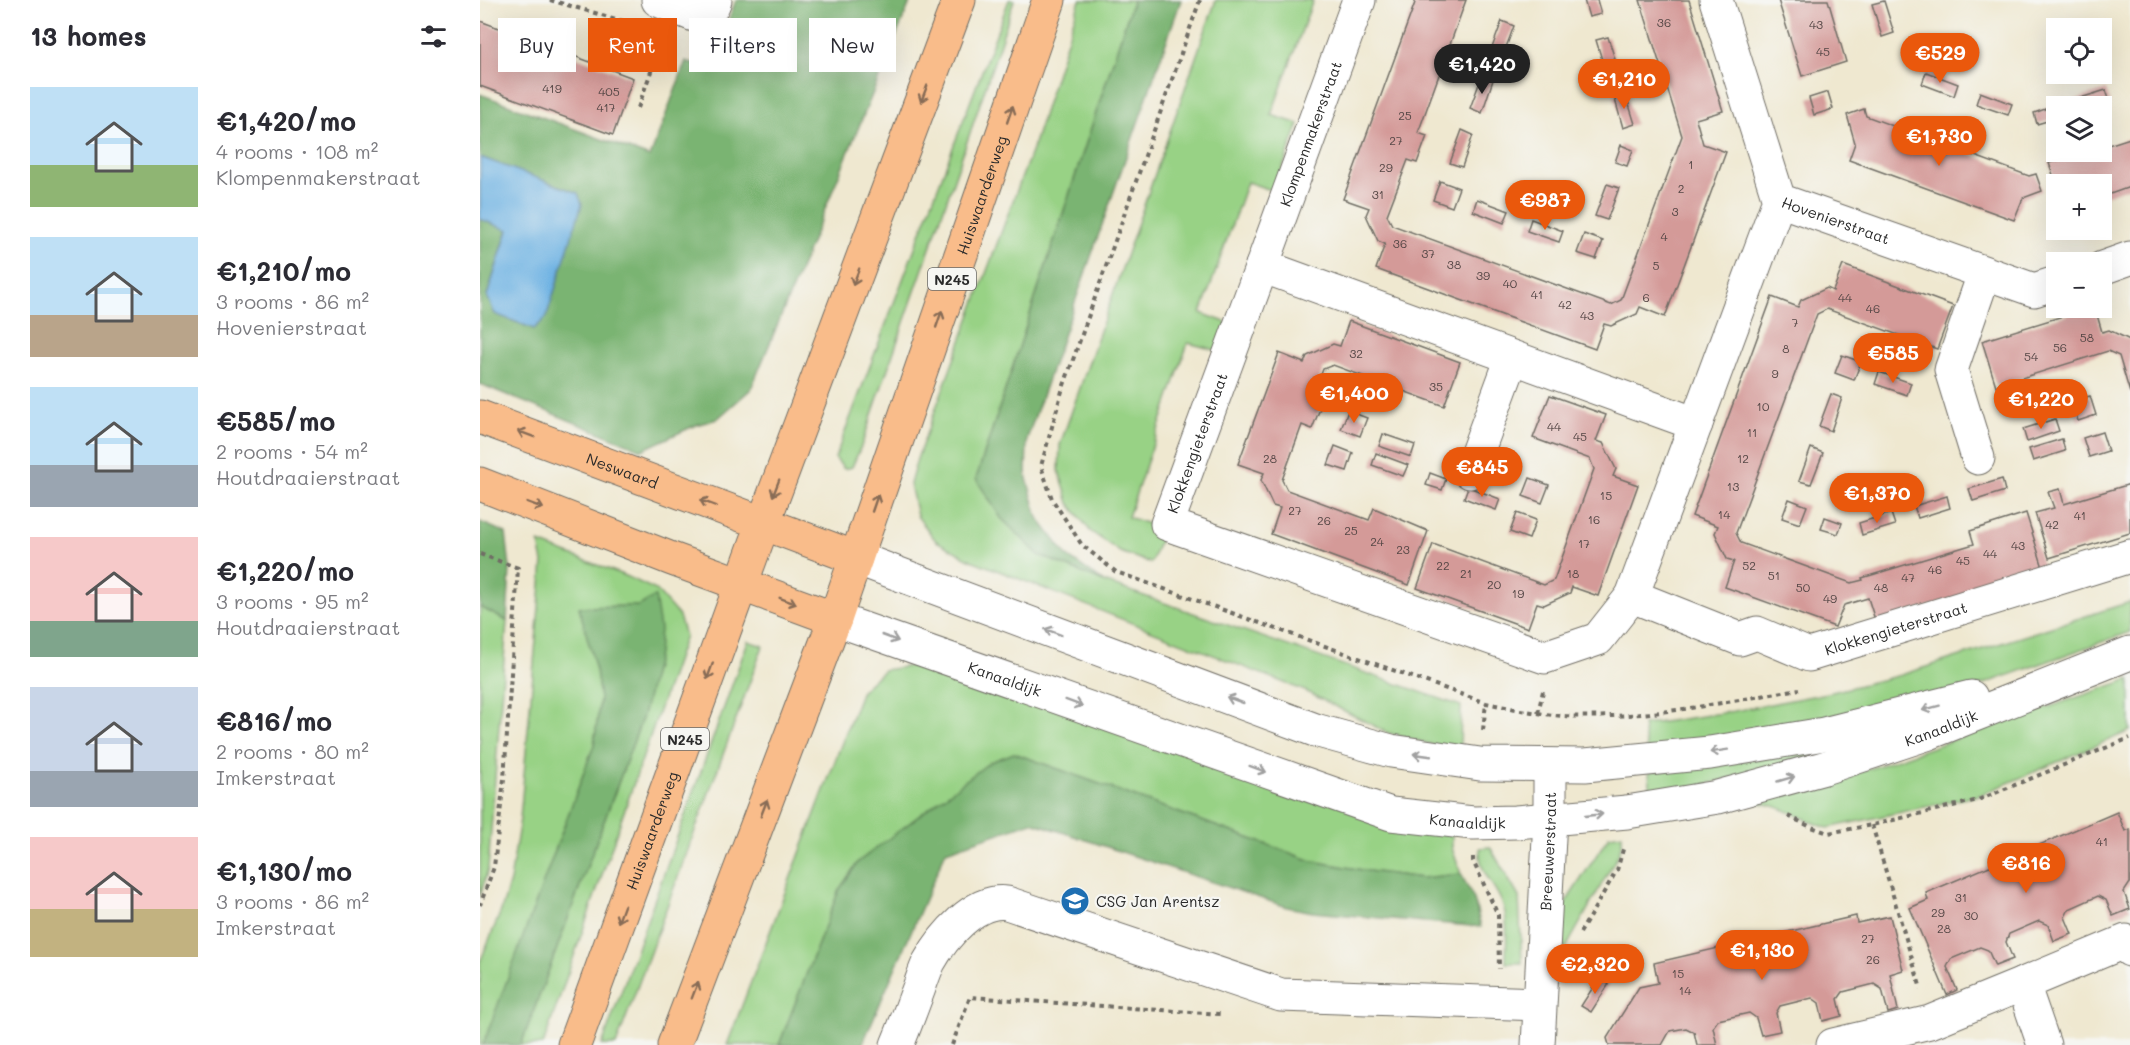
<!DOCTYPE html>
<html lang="en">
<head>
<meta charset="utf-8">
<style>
	body { margin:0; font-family:Mali,sans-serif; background:#f2f2f3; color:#2b2b33; height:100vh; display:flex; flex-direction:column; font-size:22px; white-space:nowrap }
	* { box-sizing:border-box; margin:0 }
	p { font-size:20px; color:#7c7c81 }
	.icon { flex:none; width:33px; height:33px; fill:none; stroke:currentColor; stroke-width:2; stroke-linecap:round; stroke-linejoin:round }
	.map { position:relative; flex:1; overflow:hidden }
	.details { display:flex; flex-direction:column; background:#fff; width:480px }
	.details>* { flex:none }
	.guide { position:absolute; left:18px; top:18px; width:570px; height:54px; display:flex; gap:12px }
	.controls { position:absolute; left:1566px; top:18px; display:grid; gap:12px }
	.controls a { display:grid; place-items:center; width:66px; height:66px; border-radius:0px; background:#fff; box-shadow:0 6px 24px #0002; font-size:30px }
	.price { position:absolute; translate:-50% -51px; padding:0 14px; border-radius:21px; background:#ea580c; color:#fff; font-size:20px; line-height:39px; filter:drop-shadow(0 2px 3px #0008) }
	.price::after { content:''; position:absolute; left:50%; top:36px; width:18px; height:14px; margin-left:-9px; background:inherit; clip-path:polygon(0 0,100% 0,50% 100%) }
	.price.active { background:#222; color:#fff }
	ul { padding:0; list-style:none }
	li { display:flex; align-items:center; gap:18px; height:150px; padding:0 30px }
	li span { display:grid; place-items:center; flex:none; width:168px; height:120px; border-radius:0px; color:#555 }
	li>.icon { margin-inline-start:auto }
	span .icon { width:72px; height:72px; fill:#fffc; stroke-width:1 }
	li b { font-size:26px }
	h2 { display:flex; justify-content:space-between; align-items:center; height:72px; padding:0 30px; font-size:26px }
	.tag { padding:0 21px; border-radius:0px; background:#fff; box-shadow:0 6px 24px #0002; font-size:21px; line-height:54px }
	.tag.active { background:#ea580c; color:#fff }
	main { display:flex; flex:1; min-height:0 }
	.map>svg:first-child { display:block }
</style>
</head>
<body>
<main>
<section class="details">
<h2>13 homes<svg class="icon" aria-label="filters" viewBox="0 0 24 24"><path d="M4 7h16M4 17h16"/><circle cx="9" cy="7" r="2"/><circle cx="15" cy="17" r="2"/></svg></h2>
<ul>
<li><span style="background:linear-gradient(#bfe0f5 65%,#8fb573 0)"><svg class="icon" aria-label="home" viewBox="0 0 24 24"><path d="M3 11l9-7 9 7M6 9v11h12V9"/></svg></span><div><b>€1,420/mo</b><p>4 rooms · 108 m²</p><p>Klompenmakerstraat</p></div></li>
<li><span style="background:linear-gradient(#bfe0f5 65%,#b9a48a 0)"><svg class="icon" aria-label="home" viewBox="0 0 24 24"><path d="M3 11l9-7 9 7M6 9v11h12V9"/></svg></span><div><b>€1,210/mo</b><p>3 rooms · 86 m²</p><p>Hovenierstraat</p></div></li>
<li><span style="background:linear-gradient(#bfe0f5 65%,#9aa5b1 0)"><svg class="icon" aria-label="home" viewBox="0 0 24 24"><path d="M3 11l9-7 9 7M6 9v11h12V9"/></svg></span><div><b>€585/mo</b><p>2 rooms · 54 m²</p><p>Houtdraaierstraat</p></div></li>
<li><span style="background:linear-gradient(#f6c9c9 70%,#7fa58c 0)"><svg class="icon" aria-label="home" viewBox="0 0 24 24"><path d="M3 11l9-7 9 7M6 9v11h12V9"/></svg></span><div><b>€1,220/mo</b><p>3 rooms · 95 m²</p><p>Houtdraaierstraat</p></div></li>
<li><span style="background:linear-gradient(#c9d6e8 70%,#9aa5b1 0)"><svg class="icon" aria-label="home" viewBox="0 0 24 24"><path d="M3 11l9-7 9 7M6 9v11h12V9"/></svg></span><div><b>€816/mo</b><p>2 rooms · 80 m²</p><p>Imkerstraat</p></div></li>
<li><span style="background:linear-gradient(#f6c9c9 60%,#c2b280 0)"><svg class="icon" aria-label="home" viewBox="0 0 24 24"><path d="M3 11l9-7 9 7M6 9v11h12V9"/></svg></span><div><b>€1,130/mo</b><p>3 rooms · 86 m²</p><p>Imkerstraat</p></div></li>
</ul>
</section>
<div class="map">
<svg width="1650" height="1045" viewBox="0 0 1650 1045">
	<rect width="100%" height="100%" fill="#f6f6f2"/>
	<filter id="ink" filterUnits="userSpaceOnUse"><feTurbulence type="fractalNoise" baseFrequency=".0167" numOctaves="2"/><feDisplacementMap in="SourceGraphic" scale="12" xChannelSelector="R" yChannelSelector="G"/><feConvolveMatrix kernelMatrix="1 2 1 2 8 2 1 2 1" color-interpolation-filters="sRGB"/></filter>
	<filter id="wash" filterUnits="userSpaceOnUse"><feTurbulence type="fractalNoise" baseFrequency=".008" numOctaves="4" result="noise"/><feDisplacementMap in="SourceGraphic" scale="24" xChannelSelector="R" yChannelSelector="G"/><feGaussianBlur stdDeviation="1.35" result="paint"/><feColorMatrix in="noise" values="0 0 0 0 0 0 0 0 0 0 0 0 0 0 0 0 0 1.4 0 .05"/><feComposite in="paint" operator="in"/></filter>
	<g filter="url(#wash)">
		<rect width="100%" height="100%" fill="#efe8d0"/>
		<g fill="#98d285" stroke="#627e58" stroke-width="1.5">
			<path d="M529,0H534C487,149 432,296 382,444L372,467L364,469L355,458Z"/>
			<path d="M600,0H653L496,479L559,555L624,582L981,706L980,752L908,733L825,691L491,560L456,541L437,516L430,484L437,459L553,147Z"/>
			<path d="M736,0H833L791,115L819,124L794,191L767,182L721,313L748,323L739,351L708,343L648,517L684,529L671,563L640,552L610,531L589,503L579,471L580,445Z"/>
			<path d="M59,543L146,576L176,590L199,616L205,636L63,1045H41L163,716L159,606L100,607L116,670L120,699L114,745L13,1022L3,1045H0V962L21,911L30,881L40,819L63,562Z"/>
			<path d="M1650,602V632L1487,690L1167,752L1163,725L1249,712L1348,693L1421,675Z"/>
			<path d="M0,607L27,621L8,869L0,897Z"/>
			<path d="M268,641L283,646L136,1045H122Z"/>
			<path d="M431,666L452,670L972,835V848L981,874L942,878L888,871L832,861L534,753L510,763L378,862L359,890L299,1045H247L382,690L404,670Z"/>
			<path d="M1650,679V731L1500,795L1348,828C1320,819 1298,802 1268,802L1389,769Z"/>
			<path d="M1389,744L1171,798L1169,772Z"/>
			<path d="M1142,834V842L1138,855L1086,948H1082L1084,905L1129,836Z"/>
			<path d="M1010,847L1039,897L1042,963H1026C1026,946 1029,918 1022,903C1014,882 998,873 1000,848Z"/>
		</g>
		<g fill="#7ab472" stroke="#52704e" stroke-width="1.5">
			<path d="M256,0H431L271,389L237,419L216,425L162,450L0,384V219L28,229L7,296L15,314L54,329L98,193L0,157V94L170,157L206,61L230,70Z"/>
			<path d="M653,0H701L547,439L546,475L558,518L586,555L624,582L559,555L521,518L496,479Z"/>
			<path d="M0,522L26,533L30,568L27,621L0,607Z"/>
			<path d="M175,596L180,629L178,654L163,716L41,1045H3L114,745L120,699L116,670L99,607L159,606Z"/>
			<path d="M534,753L832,861L888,871L942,878L981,874L994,899L1001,927L833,912L807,907L552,822L466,851L382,1045H299L359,890L378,862L510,762Z"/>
		</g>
		<path fill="#6eb2e3" stroke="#4c6e87" stroke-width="1.5" d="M0,157L98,193L102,204L66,318L54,329L15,314L7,296L28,230L0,219Z"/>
		<g id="blocks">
			<g fill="#d49a98">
				<path d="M936,0H986L938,133L947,136L937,163L928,160L907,215L912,225L1131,305L1141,300L1202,136L1160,0H1209L1243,111L1216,119L1223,144L1246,152L1185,317L1160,307L1157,314L1131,326L1124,324L1115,349L896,269L905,244L898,241L886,215L889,208L863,199Z"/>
				<path d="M1104,0H1117L1121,14L1109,17Z"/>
				<path d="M1298,0H1348L1366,62L1322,76Z"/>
				<path d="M1404,1L1414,33L1402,37L1392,4Z"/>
				<path d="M0,21L153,78L133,135L0,86Z"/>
				<path d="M1022,21L1034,26L1022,58L1010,53Z"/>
				<path d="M1128,37L1138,69L1126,73L1116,40Z"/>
				<path d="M1446,72L1478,84L1474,96L1442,84Z"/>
				<path d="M1002,76L1013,80L1002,113L990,108Z"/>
				<path d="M1626,90L1630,102L1615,106H1596L1594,100Z"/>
				<path d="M1145,92L1155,124L1143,128L1134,96Z"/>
				<path d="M1348,92L1353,109L1334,115L1329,98Z"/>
				<path d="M1500,92L1532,104L1528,115L1496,104Z"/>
				<path d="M1571,107L1574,119L1557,124L1554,113Z"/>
				<path d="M1384,109L1386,116L1549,176L1556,174L1562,191L1543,198L1534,220L1369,160L1375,143L1367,115Z"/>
				<path d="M982,130L993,135L982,167L970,163Z"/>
				<path d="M1650,138V187L1622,197V184H1576L1569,163L1608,152H1622V147Z"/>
				<path d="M1141,145L1153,150L1147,166L1135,162Z"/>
				<path d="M960,181L979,188L972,207L953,200Z"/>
				<path d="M1127,184L1139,188L1127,220L1115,216Z"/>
				<path d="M997,199L1029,211L1024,223L993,211Z"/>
				<path d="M1051,219L1083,231L1079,242L1047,231Z"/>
				<path d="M1104,234L1123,241L1116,259L1097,253Z"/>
				<path d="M1363,265L1473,306L1457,349L1347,309L1337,314L1256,533L1261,543L1371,583L1383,580L1382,578L1494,544L1490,531L1546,513L1564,571L1396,623L1388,598L1364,605L1355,627L1245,587L1254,561L1247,559L1235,533L1238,526L1212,516L1292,297L1318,307L1321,300L1347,288L1353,291Z"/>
				<path d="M1609,308H1615L1622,332L1629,330L1650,340V393L1639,356L1628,351L1516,386L1502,341Z"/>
				<path d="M869,321L980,362L964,406L853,365L843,369L833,397L843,401L832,429L822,425L802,480L807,490L889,520L894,508L948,531L929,585L791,534L800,508L793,506L781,480L784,473L758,464L799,353L824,363L827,356L853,344L860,346Z"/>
				<path d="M1362,355L1381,362L1374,380L1355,373Z"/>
				<path d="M1399,372L1431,383L1427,395L1395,384Z"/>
				<path d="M1351,394L1362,398L1351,431L1339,426Z"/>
				<path d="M1070,395L1126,415L1116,441L1123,443L1136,469L1133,476L1158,485L1118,596L1092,587L1090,593L1064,605L1057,603L1048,628L937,588L953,544L1064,585L1074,580L1114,469L1110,459L1053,438Z"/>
				<path d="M1610,396L1616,415L1598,421L1592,401Z"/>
				<path d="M868,411L887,418L880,436L861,429Z"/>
				<path d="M1575,419L1579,431L1547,442L1543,429Z"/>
				<path d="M1622,432L1628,451L1609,457L1603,438Z"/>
				<path d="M903,434L935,445L931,457L899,446Z"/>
				<path d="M1582,439L1585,451L1553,461L1549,449Z"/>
				<path d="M855,446L873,453L867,471L848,465Z"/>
				<path d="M1331,448L1343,453L1331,484L1319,481Z"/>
				<path d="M896,453L928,465L923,476L892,465Z"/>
				<path d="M950,473L966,479L962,490L946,485Z"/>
				<path d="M1050,478L1069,485L1062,503L1043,496Z"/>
				<path d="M1522,479L1525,491L1493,501L1489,489Z"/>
				<path d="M1650,484V533L1569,558L1555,513L1574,508L1568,492L1580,489L1584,504Z"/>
				<path d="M988,487L1020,499L1016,510L984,498Z"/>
				<path d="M1467,496L1470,508L1438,518L1434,506Z"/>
				<path d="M1309,499L1327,506L1320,524L1302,518Z"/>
				<path d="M1037,513L1056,520L1049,539L1030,532Z"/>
				<path d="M1411,513L1415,525L1382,535L1379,523Z"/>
				<path d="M1345,517L1362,523L1358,534L1341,529Z"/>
				<path d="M1637,812L1645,831L1650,829V883L1644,892L1650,909L1633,916L1626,900L1618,896L1589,909L1585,917L1592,934L1574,941L1568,925L1559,921L1529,934L1526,942L1533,959L1515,966L1508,950L1500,947L1471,959L1467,967L1477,990L1467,995L1430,908L1448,900L1446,893Z"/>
				<path d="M1376,916L1377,923L1410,916L1423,970L1410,974L1418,1010L1408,1013L1402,989L1394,984L1363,992L1358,999L1362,1016L1343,1021L1339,1003L1332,998L1300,1006L1296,1013L1300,1031L1281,1035L1276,1018L1269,1013L1238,1020L1233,1027L1237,1045H1217L1214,1032L1206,1028L1190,1031L1182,1045H1129L1127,1038L1159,987L1178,983L1174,963Z"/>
				<path d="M1119,978L1129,984L1111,1012L1101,1006Z"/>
			</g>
		</g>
	</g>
	<g filter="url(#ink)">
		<use href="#blocks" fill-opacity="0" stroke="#706d65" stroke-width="1.5"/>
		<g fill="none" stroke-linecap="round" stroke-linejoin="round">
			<g stroke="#706d65" stroke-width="35">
				<g id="minor">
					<path d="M178,0L214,15L233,5L235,0"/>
					<path id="s1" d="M1236,0L1299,200L1554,290L1576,283"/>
					<path id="s2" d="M1299,200L1152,596L1260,639L1277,633L1329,655L1650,556"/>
					<path id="s3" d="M782,266L879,0"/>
					<path d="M1622,268L1650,258"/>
					<path d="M1498,458L1471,370L1504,274"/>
					<path d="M990,472L1032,358"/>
					<path d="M376,558L835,730L911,751L1000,764L1105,765L1230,753L1344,734L1491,697"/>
					<path id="s4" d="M1152,596L1118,639L1065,657L687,524L782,266L1216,424"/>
					<path id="s5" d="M355,619L911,814L993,823L1036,822L1147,812L1238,797L1344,768L1449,733L1650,653"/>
					<path d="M1543,984L1646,941L1650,950"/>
					<path d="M417,1045C425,1026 432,1007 439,988C442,980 445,970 449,962C463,937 495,898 527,903L801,995L1059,1004"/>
					<path id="s6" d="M1058,1045L1070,819V765"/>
					<path d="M1353,1045L1450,1022L1543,984L1564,1045"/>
				</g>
			</g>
			<g stroke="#706d65" stroke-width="35">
				<g id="major">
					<path id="s7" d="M0,417L376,558"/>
					<path d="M0,484L192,559L355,619"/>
				</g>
			</g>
			<g stroke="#706d65" stroke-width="35">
				<g id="highway">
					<path id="s8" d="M94,1045L283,524L479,0"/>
					<path id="s9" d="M194,1045L355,619L569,0"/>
				</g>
			</g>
			<g stroke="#706d65" stroke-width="4" stroke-dasharray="4.5 4.5" stroke-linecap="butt">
				<path d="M70,0L153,24"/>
				<path d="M720,0L582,391L561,466L572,499L602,545L636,572L1006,703C1031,708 1057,714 1083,716C1162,720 1242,703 1319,689"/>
				<path d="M158,108L179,49L170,36"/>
				<path d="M0,554L38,568L24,779L14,867L0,905"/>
				<path d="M1058,713L1063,691"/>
				<path d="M1003,730L1006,703"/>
				<path d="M1308,816L1329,826L1348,833L1392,825L1498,800L1650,738"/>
				<path d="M1392,825L1441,989"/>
				<path d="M993,857V861L1018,915L1019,969"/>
				<path d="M1100,933L1137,870L1144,846"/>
				<path d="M472,1045L490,997L740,1014"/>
			</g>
			<use href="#minor" stroke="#fff" stroke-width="33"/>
			<use href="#major" stroke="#f9bc8a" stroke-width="33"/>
			<use href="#highway" stroke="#f9bc8a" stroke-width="33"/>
		</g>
		<defs><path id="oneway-shaft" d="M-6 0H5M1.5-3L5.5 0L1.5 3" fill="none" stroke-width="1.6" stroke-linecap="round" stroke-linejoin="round" transform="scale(1.5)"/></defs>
		<g stroke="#886c56">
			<use href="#oneway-shaft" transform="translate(444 94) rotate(111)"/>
			<use href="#oneway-shaft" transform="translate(530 114) rotate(-71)"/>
			<use href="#oneway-shaft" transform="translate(376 277) rotate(111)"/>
			<use href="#oneway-shaft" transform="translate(459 319) rotate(-71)"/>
			<use href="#oneway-shaft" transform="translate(46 434) rotate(-159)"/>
			<use href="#oneway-shaft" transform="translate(296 488) rotate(111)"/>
			<use href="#oneway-shaft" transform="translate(228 503) rotate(-159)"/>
			<use href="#oneway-shaft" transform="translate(395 503) rotate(-71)"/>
			<use href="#oneway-shaft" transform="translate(55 505) rotate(21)"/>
			<use href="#oneway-shaft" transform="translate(308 601) rotate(21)"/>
			<use href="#oneway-shaft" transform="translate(230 671) rotate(110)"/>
			<use href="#oneway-shaft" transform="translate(284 808) rotate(-69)"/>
			<use href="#oneway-shaft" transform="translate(141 914) rotate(110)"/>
			<use href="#oneway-shaft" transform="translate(215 990) rotate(-69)"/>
		</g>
		<g stroke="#a0a0a0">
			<use href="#oneway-shaft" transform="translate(573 632) rotate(-160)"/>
			<use href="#oneway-shaft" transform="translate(410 638) rotate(20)"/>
			<use href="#oneway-shaft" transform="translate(755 700) rotate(-160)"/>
			<use href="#oneway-shaft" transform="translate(594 703) rotate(20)"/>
			<use href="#oneway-shaft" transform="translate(1451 708) rotate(165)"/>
			<use href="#oneway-shaft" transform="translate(1239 751) rotate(171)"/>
			<use href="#oneway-shaft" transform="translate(942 755) rotate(-172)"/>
			<use href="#oneway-shaft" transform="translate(778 769) rotate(20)"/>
			<use href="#oneway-shaft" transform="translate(1306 779) rotate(-16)"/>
			<use href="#oneway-shaft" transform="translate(1114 815) rotate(-6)"/>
		</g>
	</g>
	<defs>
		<g id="school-disc" transform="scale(1.5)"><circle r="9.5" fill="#1f6fb2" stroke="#f6f6f2"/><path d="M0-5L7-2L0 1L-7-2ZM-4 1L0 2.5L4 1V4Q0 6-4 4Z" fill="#fff"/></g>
	</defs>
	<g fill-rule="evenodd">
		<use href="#school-disc" x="595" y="901"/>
	</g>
	<g text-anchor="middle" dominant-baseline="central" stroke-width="4.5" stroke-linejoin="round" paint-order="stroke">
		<g font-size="12" fill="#554746">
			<text x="1184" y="22">36</text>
			<text x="1336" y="24">43</text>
			<text x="1343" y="51">45</text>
			<text x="72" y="88">419</text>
			<text x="129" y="91">405</text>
			<text x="126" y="107">417</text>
			<text x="925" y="115">25</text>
			<text x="916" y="140">27</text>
			<text x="1211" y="164">1</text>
			<text x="906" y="167">29</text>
			<text x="1201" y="188">2</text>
			<text x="898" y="194">31</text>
			<text x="1195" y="211">3</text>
			<text x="1184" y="236">4</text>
			<text x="920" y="243">36</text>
			<text x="948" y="253">37</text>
			<text x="974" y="264">38</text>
			<text x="1176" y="265">5</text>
			<text x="1003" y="275">39</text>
			<text x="1030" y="283">40</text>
			<text x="1057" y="294">41</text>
			<text x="1166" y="297">6</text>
			<text x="1365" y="297">44</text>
			<text x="1085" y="304">42</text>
			<text x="1393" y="308">46</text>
			<text x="1107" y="315">43</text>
			<text x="1315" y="322">7</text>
			<text x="1607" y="337">58</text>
			<text x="1580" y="347">56</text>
			<text x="1306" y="348">8</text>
			<text x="876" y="353">32</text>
			<text x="1551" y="356">54</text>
			<text x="1295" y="373">9</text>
			<text x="956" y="386">35</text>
			<text x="1283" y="406">10</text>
			<text x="1074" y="426">44</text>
			<text x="1272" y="432">11</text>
			<text x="1100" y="436">45</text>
			<text x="790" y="458">28</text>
			<text x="1263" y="458">12</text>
			<text x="1253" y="486">13</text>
			<text x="1126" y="495">15</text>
			<text x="815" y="510">27</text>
			<text x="1244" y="514">14</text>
			<text x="1600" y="515">41</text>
			<text x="1114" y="519">16</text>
			<text x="844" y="520">26</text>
			<text x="1572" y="524">42</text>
			<text x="871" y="530">25</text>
			<text x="897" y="541">24</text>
			<text x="1104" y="543">17</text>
			<text x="1538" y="545">43</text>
			<text x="923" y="549">23</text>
			<text x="1510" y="553">44</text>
			<text x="1483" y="560">45</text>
			<text x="963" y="565">22</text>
			<text x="1269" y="565">52</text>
			<text x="1455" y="569">46</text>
			<text x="986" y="573">21</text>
			<text x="1093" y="573">18</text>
			<text x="1294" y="575">51</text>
			<text x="1428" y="577">47</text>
			<text x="1014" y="584">20</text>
			<text x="1323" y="587">50</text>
			<text x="1401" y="587">48</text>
			<text x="1038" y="593">19</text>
			<text x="1350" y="598">49</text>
			<text x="1622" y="841">41</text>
			<text x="1481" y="897">31</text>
			<text x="1458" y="912">29</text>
			<text x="1491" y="915">30</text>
			<text x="1464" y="928">28</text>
			<text x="1388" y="938">27</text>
			<text x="1393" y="959">26</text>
			<text x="1198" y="973">15</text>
			<text x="1205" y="990">14</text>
		</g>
		<g fill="#f6f6f2" stroke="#686867" stroke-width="1.5">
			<rect x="448" y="268" width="48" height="22" rx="4.5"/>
			<rect x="181" y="728" width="48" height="22" rx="4.5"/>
		</g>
		<g font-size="14" font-weight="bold" fill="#2b2b2b">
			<text x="472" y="279">N245</text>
			<text x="205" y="739">N245</text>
		</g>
		<g font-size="15" fill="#2b2b2b" stroke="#f6f6f2">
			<text stroke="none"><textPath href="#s3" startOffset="141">Klompenmakerstraat</textPath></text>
			<text stroke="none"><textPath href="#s9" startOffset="904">Huiswaarderweg</textPath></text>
			<text stroke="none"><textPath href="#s1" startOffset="270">Hovenierstraat</textPath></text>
			<text stroke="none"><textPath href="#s4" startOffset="598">Klokkengieterstraat</textPath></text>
			<text stroke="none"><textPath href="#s7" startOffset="152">Neswaard</textPath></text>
			<text stroke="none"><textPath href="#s2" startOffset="704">Klokkengieterstraat</textPath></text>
			<text stroke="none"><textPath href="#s5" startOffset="180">Kanaaldijk</textPath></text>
			<text stroke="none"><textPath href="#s5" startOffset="1152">Kanaaldijk</textPath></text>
			<text stroke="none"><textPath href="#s5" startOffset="666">Kanaaldijk</textPath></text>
			<text stroke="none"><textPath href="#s8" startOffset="228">Huiswaarderweg</textPath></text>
			<text stroke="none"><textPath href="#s6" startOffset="194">Breeuwerstraat</textPath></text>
		</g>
		<g font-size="15" fill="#2b2b2b" stroke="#f6f6f2" text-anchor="start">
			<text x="616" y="901">CSG Jan Arentsz</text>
		</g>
	</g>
</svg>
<div class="controls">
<a><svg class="icon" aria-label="locate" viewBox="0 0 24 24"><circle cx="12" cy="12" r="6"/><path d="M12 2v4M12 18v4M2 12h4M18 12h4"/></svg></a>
<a><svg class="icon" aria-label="layers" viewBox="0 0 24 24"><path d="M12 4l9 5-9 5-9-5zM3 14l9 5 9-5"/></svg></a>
<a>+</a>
<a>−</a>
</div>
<b class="price" style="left:1460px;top:84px">€529</b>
<b class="price active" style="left:1002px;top:95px">€1,420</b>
<b class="price" style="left:1144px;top:110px">€1,210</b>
<b class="price" style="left:1459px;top:167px">€1,730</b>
<b class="price" style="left:1065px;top:231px">€987</b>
<b class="price" style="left:1413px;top:384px">€585</b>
<b class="price" style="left:874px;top:424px">€1,400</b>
<b class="price" style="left:1561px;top:430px">€1,220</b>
<b class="price" style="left:1002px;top:498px">€845</b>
<b class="price" style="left:1397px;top:524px">€1,370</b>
<b class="price" style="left:1546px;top:894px">€816</b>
<b class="price" style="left:1282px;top:981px">€1,130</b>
<b class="price" style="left:1115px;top:995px">€2,320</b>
<div class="guide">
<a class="tag">Buy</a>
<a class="tag active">Rent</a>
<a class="tag">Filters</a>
<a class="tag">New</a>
</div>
</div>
</main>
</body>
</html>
